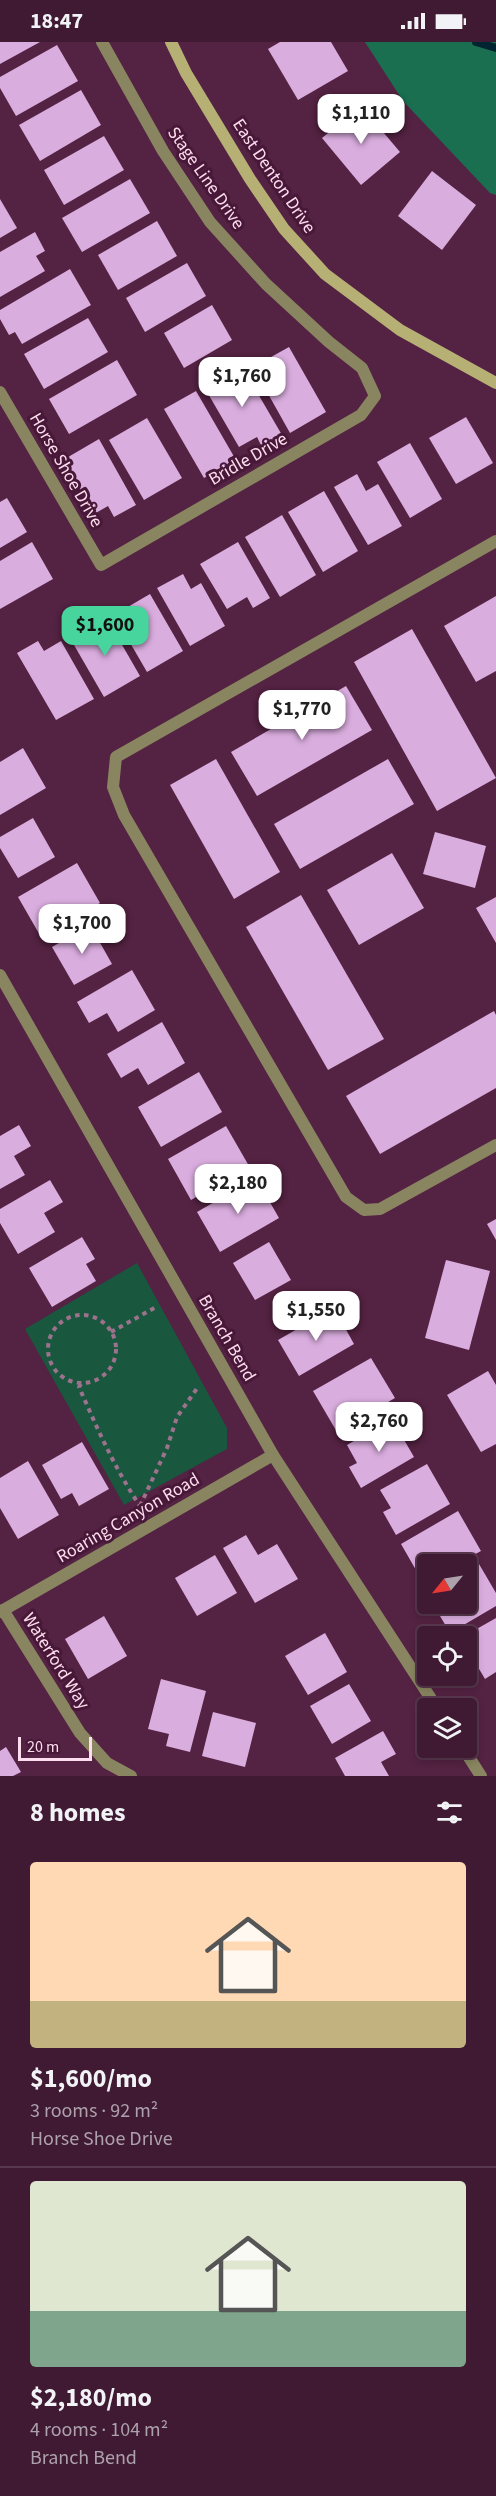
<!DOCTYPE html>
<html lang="en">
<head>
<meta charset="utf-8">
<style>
	body { margin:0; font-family:"Source Sans 3",sans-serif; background:#4a273e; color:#f1f3f6; height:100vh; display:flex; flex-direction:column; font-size:22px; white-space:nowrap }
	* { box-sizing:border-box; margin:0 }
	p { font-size:20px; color:#ada1ac }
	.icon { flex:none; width:33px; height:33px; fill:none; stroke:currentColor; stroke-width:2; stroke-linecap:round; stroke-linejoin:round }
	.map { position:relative; height:1734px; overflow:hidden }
	.side { display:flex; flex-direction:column; background:#3f1a32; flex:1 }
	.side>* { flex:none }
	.needle { width:39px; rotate:240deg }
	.tools { position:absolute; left:417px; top:1512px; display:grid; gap:12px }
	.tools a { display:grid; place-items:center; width:60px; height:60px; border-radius:6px; background:#3f1a32; box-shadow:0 3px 9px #0003,0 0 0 2px #58384d; font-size:30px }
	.scale { position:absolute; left:18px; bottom:15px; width:74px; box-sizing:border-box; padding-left:6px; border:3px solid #fdddee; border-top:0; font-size:16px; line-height:21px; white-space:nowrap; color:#fdddee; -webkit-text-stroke:4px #481838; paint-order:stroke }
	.price { position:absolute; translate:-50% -51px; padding:0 14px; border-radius:12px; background:#fff; color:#222; font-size:20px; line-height:39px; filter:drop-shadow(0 2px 3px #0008) }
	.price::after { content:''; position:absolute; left:50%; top:36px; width:18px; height:14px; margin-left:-9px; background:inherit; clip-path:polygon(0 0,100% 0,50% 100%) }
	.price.current { background:#47d49d; color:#111 }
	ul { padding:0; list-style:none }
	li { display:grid; align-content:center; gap:12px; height:318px; padding:0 30px }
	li+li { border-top:2px solid #58384d }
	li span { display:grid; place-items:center; height:186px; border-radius:6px; color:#555 }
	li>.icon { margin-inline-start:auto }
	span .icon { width:108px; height:108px; fill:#fffc; stroke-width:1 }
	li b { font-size:26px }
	h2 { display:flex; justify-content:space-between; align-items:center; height:72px; padding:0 30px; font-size:26px }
	.status { display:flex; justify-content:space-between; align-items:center; height:42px; padding:0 30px; background:#3f1a32; direction:ltr }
	.status svg { height:16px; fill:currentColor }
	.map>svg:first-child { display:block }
</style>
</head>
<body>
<div class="status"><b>18:47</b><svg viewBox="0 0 49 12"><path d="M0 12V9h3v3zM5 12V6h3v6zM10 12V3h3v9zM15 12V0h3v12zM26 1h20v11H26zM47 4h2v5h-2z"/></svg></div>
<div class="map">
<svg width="496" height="1734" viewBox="0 0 496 1734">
	<rect width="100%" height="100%" fill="#542242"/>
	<path fill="#19573f" d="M137,1221L227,1386V1407L124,1463L25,1287Z"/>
	<path fill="#1a6f50" d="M365,0H496V153L490,151L403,59Z"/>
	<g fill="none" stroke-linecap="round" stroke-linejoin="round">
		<path stroke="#002430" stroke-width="8" d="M476,0L496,6"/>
	</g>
	<g fill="#daaddf">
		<path d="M0,0H40L0,22Z"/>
		<path d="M280,0H331L348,29L298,58L268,7Z"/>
		<path d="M57,3L78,39L16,74L0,46V35Z"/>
		<path d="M81,48L101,83L40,119L19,83Z"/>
		<path d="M361,64L400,110L361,143L322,96Z"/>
		<path d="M104,94L124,128L64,163L44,128Z"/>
		<path d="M432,129L476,163L442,208L398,174Z"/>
		<path d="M130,137L150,171L82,210L62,176Z"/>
		<path d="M0,157L17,186L0,196Z"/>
		<path d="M157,179L177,214L118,248L98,213Z"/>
		<path d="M35,190L45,209L36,214L45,229L0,255V210Z"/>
		<path d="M187,221L206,254L145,290L126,256Z"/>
		<path d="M70,227L91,263L22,302L15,290L9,293L0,277V268Z"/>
		<path d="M212,263L232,298L184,326L164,291Z"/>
		<path d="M88,276L108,310L44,347L24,312Z"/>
		<path d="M289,305L326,370L290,391L253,325Z"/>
		<path d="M117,318L137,353L69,392L49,357Z"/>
		<path d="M240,321L282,393L262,405L257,395L239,405L203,343Z"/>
		<path d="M196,349L236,418L204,436L164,367Z"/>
		<path d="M466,375L493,421L456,442L429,396Z"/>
		<path d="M147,376L182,436L144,458L109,398Z"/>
		<path d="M99,397L136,463L114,475L108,464L94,472L63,418Z"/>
		<path d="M410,401L442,457L410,476L377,420Z"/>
		<path d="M357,432L366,449L378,442L402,484L368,503L334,445Z"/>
		<path d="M324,449L358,509L323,530L288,470Z"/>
		<path d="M7,456L27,490L0,506V460Z"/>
		<path d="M282,473L316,533L280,555L245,495Z"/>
		<path d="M32,500L53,537L0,567V519Z"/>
		<path d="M238,500L270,556L253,566L247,555L227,567L200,522Z"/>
		<path d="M183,532L191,547L201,541L225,584L190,604L157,546Z"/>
		<path d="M150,552L183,609L147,630L114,573Z"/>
		<path d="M496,554V629L476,640L444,584Z"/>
		<path d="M106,575L140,634L104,655L70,596Z"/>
		<path d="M412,587L496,736L437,769L354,620Z"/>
		<path d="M38,599L44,609L61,599L94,657L56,678L17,611Z"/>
		<path d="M346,644L372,688L257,754L231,710Z"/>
		<path d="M23,706L46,746L0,773V720Z"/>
		<path d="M216,717L280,830L234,857L170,743Z"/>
		<path d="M388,717L414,762L300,827L274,782Z"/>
		<path d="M33,776L55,815L18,836L0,806V795Z"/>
		<path d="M435,790L486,804L475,846L423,832Z"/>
		<path d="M392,811L424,866L359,903L327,848Z"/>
		<path d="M77,821L100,861L41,895L18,855Z"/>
		<path d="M301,853L384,997L328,1028L246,885Z"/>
		<path d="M496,855V901L476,866Z"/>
		<path d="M90,883L112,922L74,943L52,905Z"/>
		<path d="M132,928L155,968L118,990L107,971L89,981L77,960Z"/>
		<path d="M494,969L496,973V1046L380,1112L346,1054Z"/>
		<path d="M162,980L185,1021L148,1043L138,1026L121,1036L107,1012Z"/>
		<path d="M199,1030L222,1070L161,1105L138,1065Z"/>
		<path d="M19,1083L31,1104L14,1114L25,1133L0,1147V1094Z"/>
		<path d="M226,1084L249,1124L191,1158L168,1117Z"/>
		<path d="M256,1136L279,1176L220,1210L197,1170Z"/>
		<path d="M50,1138L63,1160L44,1171L55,1190L18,1212L0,1181V1167Z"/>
		<path d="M496,1177V1198L487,1182Z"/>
		<path d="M82,1195L95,1217L86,1222L96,1239L52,1265L29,1226Z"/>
		<path d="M269,1200L291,1238L255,1258L233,1221Z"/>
		<path d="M446,1218L490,1229L469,1308L425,1296Z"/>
		<path d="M334,1266L354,1302L299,1334L278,1298Z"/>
		<path d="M371,1316L395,1356L337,1390L313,1349Z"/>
		<path d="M488,1329L496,1343V1402L481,1410L447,1353Z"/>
		<path d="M392,1377L414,1415L361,1446L349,1425L357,1421L347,1403Z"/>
		<path d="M82,1400L109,1447L79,1464L72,1451L61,1457L42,1423Z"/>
		<path d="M28,1419L59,1473L18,1497L0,1466V1436Z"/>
		<path d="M427,1422L450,1462L396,1493L383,1470L391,1466L380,1448Z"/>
		<path d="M458,1469L481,1509L457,1522H428V1540L424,1542L401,1502Z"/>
		<path d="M246,1493L258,1513L277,1502L298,1537L255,1561L223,1506Z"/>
		<path d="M215,1513L237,1551L197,1574L175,1536Z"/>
		<path d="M479,1522L496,1551V1564L450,1591L433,1562H466V1529Z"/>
		<path d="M104,1574L127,1614L88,1637L65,1597Z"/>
		<path d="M496,1576V1630L485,1637L466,1605V1593Z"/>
		<path d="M325,1591L347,1630L308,1653L285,1614Z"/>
		<path d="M161,1637L206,1649L190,1710L166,1704L169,1692L148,1687Z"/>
		<path d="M349,1642L371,1679L332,1702L310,1664Z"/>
		<path d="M213,1670L256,1681L245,1725L202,1714Z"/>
		<path d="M383,1689L396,1712L381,1720L389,1734H345L335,1716Z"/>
		<path d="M6,1705L21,1730L13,1734H0V1709Z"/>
	</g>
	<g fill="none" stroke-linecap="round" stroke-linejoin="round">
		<g stroke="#9c728c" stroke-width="4" stroke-dasharray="4.5 4.5" stroke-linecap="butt">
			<circle cx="82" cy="1307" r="34"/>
			<path d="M111,1290L156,1265"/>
			<path d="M81,1342L79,1345C97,1386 115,1427 140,1464"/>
			<path d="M140,1464L167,1406L177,1375L198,1345"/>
		</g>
		<path stroke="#888560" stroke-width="12" d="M496,499L116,715L113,745L124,773L346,1155L364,1168L380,1167L496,1103"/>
		<g stroke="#888560" stroke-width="12">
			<path d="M0,350L101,523L361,373L375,354L362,326L329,300L266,242L210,180L163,109L102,0"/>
			<path d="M0,933L273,1413L437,1666"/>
			<path d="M3,1568L80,1691L107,1721L131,1734"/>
			<path d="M0,1570L273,1413"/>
			<path d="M463,1706L481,1734"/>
		</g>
		<path stroke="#b6b074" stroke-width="12" d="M171,0L186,31L250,137L284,187L325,232L400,288L496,341"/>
	</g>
	<g text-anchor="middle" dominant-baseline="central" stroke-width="6" stroke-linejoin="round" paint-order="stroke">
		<g font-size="18" fill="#fdddee" stroke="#481838">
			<text transform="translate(274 134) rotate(56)">East Denton Drive</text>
			<text transform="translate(206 136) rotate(55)">Stage Line Drive</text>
			<text transform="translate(248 417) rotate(-30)">Bridle Drive</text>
			<text transform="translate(66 428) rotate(60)">Horse Shoe Drive</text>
			<text transform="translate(227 1296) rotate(60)">Branch Bend</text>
			<text transform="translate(128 1476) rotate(-30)">Roaring Canyon Road</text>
			<text transform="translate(56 1619) rotate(58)">Waterford Way</text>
		</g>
	</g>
</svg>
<div class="tools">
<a><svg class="needle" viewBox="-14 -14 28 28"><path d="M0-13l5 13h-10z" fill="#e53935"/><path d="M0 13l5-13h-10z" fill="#ada1ac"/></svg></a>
<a><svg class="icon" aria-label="locate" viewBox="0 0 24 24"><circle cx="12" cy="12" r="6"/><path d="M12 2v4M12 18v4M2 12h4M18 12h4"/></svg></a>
<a><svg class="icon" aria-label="layers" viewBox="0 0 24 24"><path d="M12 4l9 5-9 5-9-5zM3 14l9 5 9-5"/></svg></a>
</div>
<div class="scale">20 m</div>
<b class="price" style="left:361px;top:103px">$1,110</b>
<b class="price" style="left:242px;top:366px">$1,760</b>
<b class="price current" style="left:105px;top:615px">$1,600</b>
<b class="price" style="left:302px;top:699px">$1,770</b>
<b class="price" style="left:82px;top:913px">$1,700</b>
<b class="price" style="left:238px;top:1173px">$2,180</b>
<b class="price" style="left:316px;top:1300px">$1,550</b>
<b class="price" style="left:379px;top:1411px">$2,760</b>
</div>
<section class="side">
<h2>8 homes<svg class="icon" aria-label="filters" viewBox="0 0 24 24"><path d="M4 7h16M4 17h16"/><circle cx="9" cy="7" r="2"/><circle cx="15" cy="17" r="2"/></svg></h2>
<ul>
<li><span style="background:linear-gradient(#ffd9b3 75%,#c2b280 0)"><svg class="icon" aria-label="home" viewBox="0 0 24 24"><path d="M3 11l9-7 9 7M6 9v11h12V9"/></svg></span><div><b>$1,600/mo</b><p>3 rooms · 92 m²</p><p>Horse Shoe Drive</p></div></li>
<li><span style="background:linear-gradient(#dfe7d0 70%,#7fa58c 0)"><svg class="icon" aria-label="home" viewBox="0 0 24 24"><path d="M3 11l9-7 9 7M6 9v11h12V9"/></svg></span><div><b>$2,180/mo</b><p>4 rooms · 104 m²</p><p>Branch Bend</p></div></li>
</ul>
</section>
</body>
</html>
